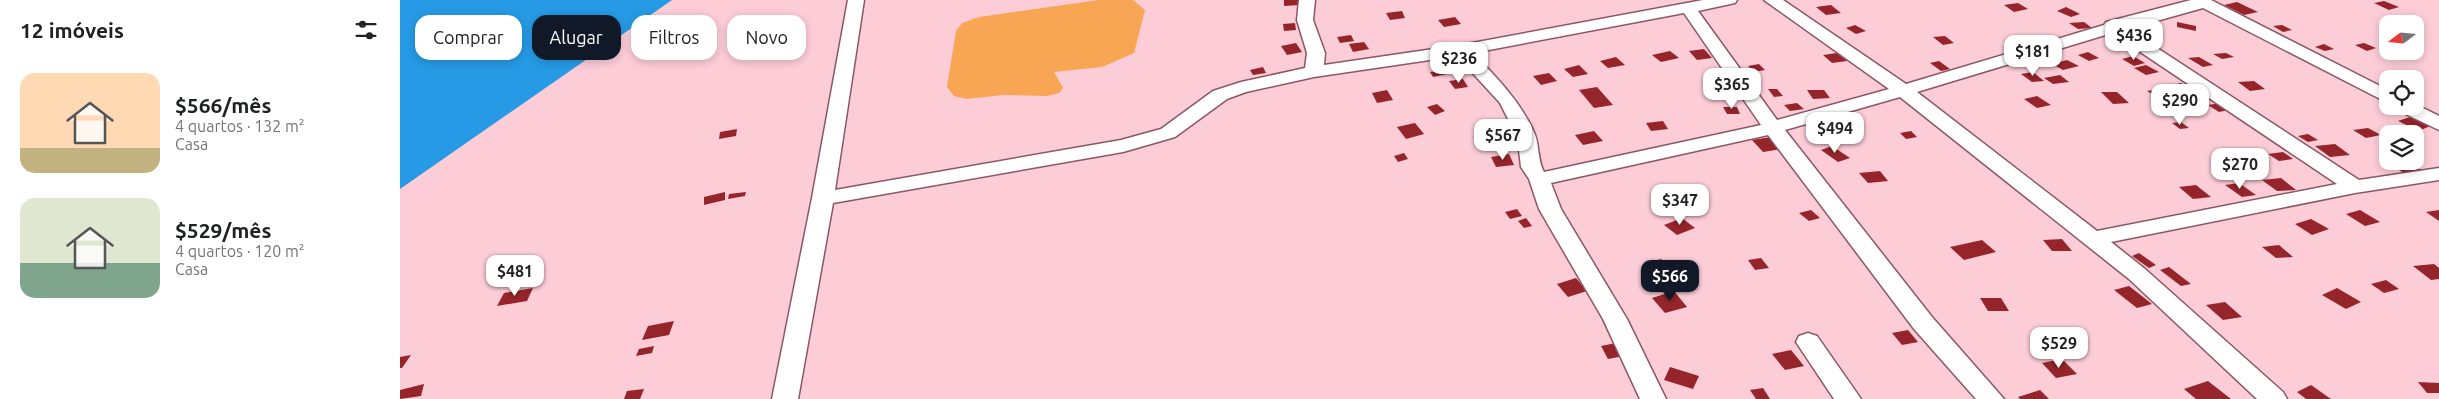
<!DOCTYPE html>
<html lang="pt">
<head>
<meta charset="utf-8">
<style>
	body { margin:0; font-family:Ubuntu,sans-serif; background:#f6f6f6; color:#202124; height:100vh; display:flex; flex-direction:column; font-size:19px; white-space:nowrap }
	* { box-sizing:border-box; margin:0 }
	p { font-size:16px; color:#757577 }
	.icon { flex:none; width:28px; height:28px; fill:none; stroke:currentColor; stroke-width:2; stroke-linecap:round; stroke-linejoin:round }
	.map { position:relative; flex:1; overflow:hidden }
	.drawer { display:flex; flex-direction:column; background:#fff; width:400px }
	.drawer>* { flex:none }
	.top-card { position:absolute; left:15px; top:15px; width:475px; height:45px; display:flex; gap:10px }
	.needle { width:32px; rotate:254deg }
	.fabs { position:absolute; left:1979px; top:15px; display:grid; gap:10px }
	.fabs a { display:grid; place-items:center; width:45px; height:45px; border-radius:10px; background:#fff; box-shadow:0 2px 8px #0003; font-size:25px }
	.price { position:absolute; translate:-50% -42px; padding:0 11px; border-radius:10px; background:#fff; color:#222; font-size:16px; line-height:32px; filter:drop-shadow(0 1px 2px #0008) }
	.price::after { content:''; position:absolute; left:50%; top:30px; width:15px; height:11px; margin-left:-8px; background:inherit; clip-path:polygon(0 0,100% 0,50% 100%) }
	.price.active { background:#111827; color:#fff }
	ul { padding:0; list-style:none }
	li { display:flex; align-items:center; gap:15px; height:125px; padding:0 20px }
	li span { display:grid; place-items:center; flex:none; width:140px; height:100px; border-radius:15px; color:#555 }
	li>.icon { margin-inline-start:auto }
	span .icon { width:60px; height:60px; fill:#fffc; stroke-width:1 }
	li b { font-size:21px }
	h2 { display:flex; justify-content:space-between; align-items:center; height:60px; padding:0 20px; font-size:21px }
	.pill { padding:0 18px; border-radius:15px; background:#fff; box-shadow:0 2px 8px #0003; font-size:18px; line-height:45px }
	.pill.active { background:#111827; color:#fff }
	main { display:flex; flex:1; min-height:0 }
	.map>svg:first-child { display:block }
</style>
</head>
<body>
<main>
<section class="drawer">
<h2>12 imóveis<svg class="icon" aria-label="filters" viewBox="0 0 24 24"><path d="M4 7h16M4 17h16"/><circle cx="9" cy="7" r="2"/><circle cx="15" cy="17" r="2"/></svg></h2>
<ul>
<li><span style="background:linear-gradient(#ffd9b3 75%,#c2b280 0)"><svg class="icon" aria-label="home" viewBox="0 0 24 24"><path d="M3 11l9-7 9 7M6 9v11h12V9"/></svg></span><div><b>$566/mês</b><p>4 quartos · 132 m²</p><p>Casa</p></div></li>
<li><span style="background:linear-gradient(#dfe7d0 65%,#7fa58c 0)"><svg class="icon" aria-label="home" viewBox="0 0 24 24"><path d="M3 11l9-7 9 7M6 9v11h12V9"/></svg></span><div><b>$529/mês</b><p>4 quartos · 120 m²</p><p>Casa</p></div></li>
</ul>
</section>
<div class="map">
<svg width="2039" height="399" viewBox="0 0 2039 399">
	<rect width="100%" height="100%" fill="#fcccd7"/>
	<path fill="#f8a554" d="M699,0H733L745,10L734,53L702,67L654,72L663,88L659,93L647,96L603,95L567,99L554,96L547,87L556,31L562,23L579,17Z"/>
	<path fill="#269ae4" d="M0,0H272L0,189Z"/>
	<g fill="#95252b">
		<path d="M884,0H899L900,5L884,6Z"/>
		<path d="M1984,1L1999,7L1989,10L1974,3Z"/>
		<path d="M1837,2L1858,12L1844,15L1824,5Z"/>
		<path d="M1618,3L1628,9L1614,12L1604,5Z"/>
		<path d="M1431,5L1441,13L1426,15L1416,7Z"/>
		<path d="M1666,7L1680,14L1671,17L1657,11Z"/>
		<path d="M1002,11L1005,18L990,20L986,13Z"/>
		<path d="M1055,17L1061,24L1044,27L1038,20Z"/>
		<path d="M338,22H354L347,28H331Z"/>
		<path d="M1684,22L1692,28L1678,29L1669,23Z"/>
		<path d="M1777,22L1796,26V31L1777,27Z"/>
		<path d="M895,23L896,30L884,31L883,24Z"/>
		<path d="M1455,25L1466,31L1456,34L1446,28Z"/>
		<path d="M1882,25L1892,30L1883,32L1873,26Z"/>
		<path d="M1751,33L1763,40L1755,42L1742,35Z"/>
		<path d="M951,35L954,41L940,43L937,37Z"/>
		<path d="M1545,36L1554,43L1543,45L1533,37Z"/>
		<path d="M1621,41L1631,47L1623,49L1613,43Z"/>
		<path d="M964,42L969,49L953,52L949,44Z"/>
		<path d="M896,43L902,52L887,55L881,46Z"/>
		<path d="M1719,43L1729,49L1718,51L1708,45Z"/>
		<path d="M1964,43L1976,48L1967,51L1955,45Z"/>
		<path d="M1924,44L1934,49L1925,51L1915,47Z"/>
		<path d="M1304,49L1312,58L1297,60L1289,51Z"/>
		<path d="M1270,51L1279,58L1261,62L1252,55Z"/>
		<path d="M1688,52L1699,58L1689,61L1678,55Z"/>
		<path d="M1437,53L1447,61L1432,63L1423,55Z"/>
		<path d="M1826,53L1834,57L1822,59L1813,54Z"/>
		<path d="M1733,56L1745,63L1734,66L1722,59Z"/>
		<path d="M1216,57L1225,65L1208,68L1200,61Z"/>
		<path d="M1799,57L1813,65L1803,67L1788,58Z"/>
		<path d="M1056,59L1062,65L1045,69L1039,64Z"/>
		<path d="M1667,60L1679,66L1663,70L1652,64Z"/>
		<path d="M1539,61L1550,69L1541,71L1530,63Z"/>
		<path d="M1359,64L1365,70L1354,72L1348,66Z"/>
		<path d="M1179,65L1188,74L1173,77L1164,69Z"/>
		<path d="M1746,65L1759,72L1746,75L1734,68Z"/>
		<path d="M863,67L866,73L853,75L850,70Z"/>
		<path d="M1044,70L1047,74L1033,77L1030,72Z"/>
		<path d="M1633,72L1644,81L1632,82L1621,74Z"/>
		<path d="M1149,73L1157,81L1141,85L1133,76Z"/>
		<path d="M1660,75L1669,82L1653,84L1644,78Z"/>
		<path d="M1307,78H1320L1323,84H1310Z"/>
		<path d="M1063,79L1068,87L1055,89L1049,81Z"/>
		<path d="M1854,81L1865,89L1850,91L1838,82Z"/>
		<path d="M1781,83L1796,92L1783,95L1768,86Z"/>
		<path d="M1197,87L1213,105L1194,108L1179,90Z"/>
		<path d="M1368,89H1377L1383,96L1374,97Z"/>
		<path d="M1759,89L1772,97L1760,99L1747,91Z"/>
		<path d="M987,90L993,100L977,103L972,93Z"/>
		<path d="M1407,90H1424L1430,98L1413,99Z"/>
		<path d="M1701,92H1717L1729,103L1713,104Z"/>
		<path d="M1637,96L1651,105L1637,108L1624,99Z"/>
		<path d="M1397,103L1404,109L1390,111L1384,105Z"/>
		<path d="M1821,103L1833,109L1819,112L1808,105Z"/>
		<path d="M1037,104L1045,111L1035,115L1027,107Z"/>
		<path d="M1323,107H1337L1340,114H1327Z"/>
		<path d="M2010,117L2030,126L2019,131L1998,121Z"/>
		<path d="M1263,121L1268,129L1251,131L1246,123Z"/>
		<path d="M1781,122L1789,128L1780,129L1772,123Z"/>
		<path d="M1015,123L1024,134L1006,139L997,127Z"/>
		<path d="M1112,126L1117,133L1101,136L1095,129Z"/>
		<path d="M1968,128L1981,135L1966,138L1953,130Z"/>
		<path d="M337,129L336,136L319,139L320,132Z"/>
		<path d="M1194,131L1203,141L1183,145L1175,135Z"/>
		<path d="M1511,131L1517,137L1506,139L1500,133Z"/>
		<path d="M1908,134L1918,140L1908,142L1898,136Z"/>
		<path d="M1371,137L1382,149L1363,152L1352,140Z"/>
		<path d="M1935,144L1950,155L1930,157L1915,146Z"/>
		<path d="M1432,146L1450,158L1438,162L1421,150Z"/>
		<path d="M1883,152L1893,159L1879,161L1868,154Z"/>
		<path d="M1004,153L1008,159L998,162L994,156Z"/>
		<path d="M1109,154L1114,165L1096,167L1091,157Z"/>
		<path d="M2008,161L2026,173L2007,175L1988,163Z"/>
		<path d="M1480,171L1488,181L1468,183L1459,173Z"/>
		<path d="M1881,178L1896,190L1877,191L1862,180Z"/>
		<path d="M1839,183L1856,195L1842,197L1825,185Z"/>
		<path d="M1796,185L1811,197L1793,199L1779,187Z"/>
		<path d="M325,192V200L304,205V197Z"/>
		<path d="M346,192L345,196L328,199L329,194Z"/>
		<path d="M1279,193L1288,203L1272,207L1263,196Z"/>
		<path d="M1117,209L1122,216L1110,219L1105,212Z"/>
		<path d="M1411,210L1420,218L1409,221L1399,213Z"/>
		<path d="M1960,210L1980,222L1965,226L1946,214Z"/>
		<path d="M2039,210V221L2026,212Z"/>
		<path d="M1126,218L1132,226L1124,228L1118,221Z"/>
		<path d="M1282,218L1295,228L1277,235L1264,225Z"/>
		<path d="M1911,219L1929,229L1912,235L1895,224Z"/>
		<path d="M1662,239L1672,251H1652L1643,240Z"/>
		<path d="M1582,240L1596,252L1564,260L1550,247Z"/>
		<path d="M1879,245L1893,257L1876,258L1862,247Z"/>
		<path d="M1739,253L1756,265L1749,268L1732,256Z"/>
		<path d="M1361,258L1369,268L1355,270L1348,260Z"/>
		<path d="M1261,259L1269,267L1258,270L1251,262Z"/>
		<path d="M2034,264L2039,268V279L2031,280L2013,266Z"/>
		<path d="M1769,267L1791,284L1781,286L1760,270Z"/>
		<path d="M1176,278L1187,291L1168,297L1157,284Z"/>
		<path d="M1986,280L1999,289L1984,293L1971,284Z"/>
		<path d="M1729,286L1752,304L1737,308L1714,290Z"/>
		<path d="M133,288L127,301L97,306L104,293Z"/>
		<path d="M1937,288L1961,302L1946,309L1922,295Z"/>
		<path d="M1274,291L1287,307L1265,313L1252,298Z"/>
		<path d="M1580,298H1601L1609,311H1588Z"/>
		<path d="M1825,302L1842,317L1823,320L1806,305Z"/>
		<path d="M274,321L269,335L242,340L248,326Z"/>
		<path d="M1508,330L1518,342L1502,345L1492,333Z"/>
		<path d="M1221,342L1229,355L1208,359L1201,346Z"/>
		<path d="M1664,342L1680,354L1668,359L1652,346Z"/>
		<path d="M254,346L252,353L236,356L239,349Z"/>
		<path d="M1391,350L1404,366L1385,370L1372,354Z"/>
		<path d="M11,355L2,368H0V357Z"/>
		<path d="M1662,359L1677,374L1656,378L1642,363Z"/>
		<path d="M1270,367L1299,376L1293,389L1264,380Z"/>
		<path d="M1808,381L1831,399H1796L1784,389Z"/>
		<path d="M2018,382L2039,383V393H2027Z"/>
		<path d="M24,384L21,396L0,399V390Z"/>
		<path d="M1911,385L1931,399H1906L1897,392Z"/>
		<path d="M1363,388L1370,399H1356L1350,390Z"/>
		<path d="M244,389L240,399H224L227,391Z"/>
		<path d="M1640,390L1649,399H1620L1618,397Z"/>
	</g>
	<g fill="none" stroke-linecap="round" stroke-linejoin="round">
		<g stroke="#8b5765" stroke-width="3">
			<g id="street">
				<path d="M448,0H464L435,190L721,140L761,129L813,91L841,82L905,68L907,53L897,20L899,0H915L913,20L925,53L924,65L1061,45L1303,0H1337L1335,3L1298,11L1377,120L1489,89L1364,0H1383L1506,84L1704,25L1706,22L1791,0H1811L1988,90V103L1803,8L1728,29L1959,180L2039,168V180L1955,193L1711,242L1745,269L1883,392L1887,399H1857L1729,279L1500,97L1385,130L1532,317L1604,399H1576L1514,329L1368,135L1151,183L1161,209L1227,319L1266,399H1240L1203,319L1139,209L1129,179L1121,167L1118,142L1114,131L1100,103L1057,56L914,77L846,92L827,99L775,137L723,152L433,203L398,399H372L412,198ZM1284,13L1361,125L1144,172C1137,160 1140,143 1133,130C1119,100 1096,77 1073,53ZM1712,33L1937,184L1697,231L1517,92Z"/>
				<path d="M2015,104L2039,116V130L1997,110L1995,106H2015Z"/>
				<path d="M1408,333L1417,336L1461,399H1434L1396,342L1399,336Z"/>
			</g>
		</g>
		<use href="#street" fill="#fff" fill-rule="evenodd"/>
	</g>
</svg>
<div class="fabs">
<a><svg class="needle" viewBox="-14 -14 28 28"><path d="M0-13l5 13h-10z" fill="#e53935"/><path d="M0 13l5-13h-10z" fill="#757577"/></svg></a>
<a><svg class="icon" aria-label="locate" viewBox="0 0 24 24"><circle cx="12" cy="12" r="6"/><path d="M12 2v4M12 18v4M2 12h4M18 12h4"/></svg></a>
<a><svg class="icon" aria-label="layers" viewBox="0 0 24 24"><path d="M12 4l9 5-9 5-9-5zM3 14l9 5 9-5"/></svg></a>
</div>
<b class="price" style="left:1734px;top:61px">$436</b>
<b class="price" style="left:1633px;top:77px">$181</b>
<b class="price" style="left:1059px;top:84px">$236</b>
<b class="price" style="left:1332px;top:110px">$365</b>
<b class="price" style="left:1780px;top:126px">$290</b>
<b class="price" style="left:1435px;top:154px">$494</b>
<b class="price" style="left:1103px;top:161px">$567</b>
<b class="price" style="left:1840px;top:190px">$270</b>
<b class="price" style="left:1280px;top:226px">$347</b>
<b class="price" style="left:115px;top:297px">$481</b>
<b class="price active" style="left:1270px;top:302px">$566</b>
<b class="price" style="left:1659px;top:369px">$529</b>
<div class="top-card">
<a class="pill">Comprar</a>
<a class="pill active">Alugar</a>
<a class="pill">Filtros</a>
<a class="pill">Novo</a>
</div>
</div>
</main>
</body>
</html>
